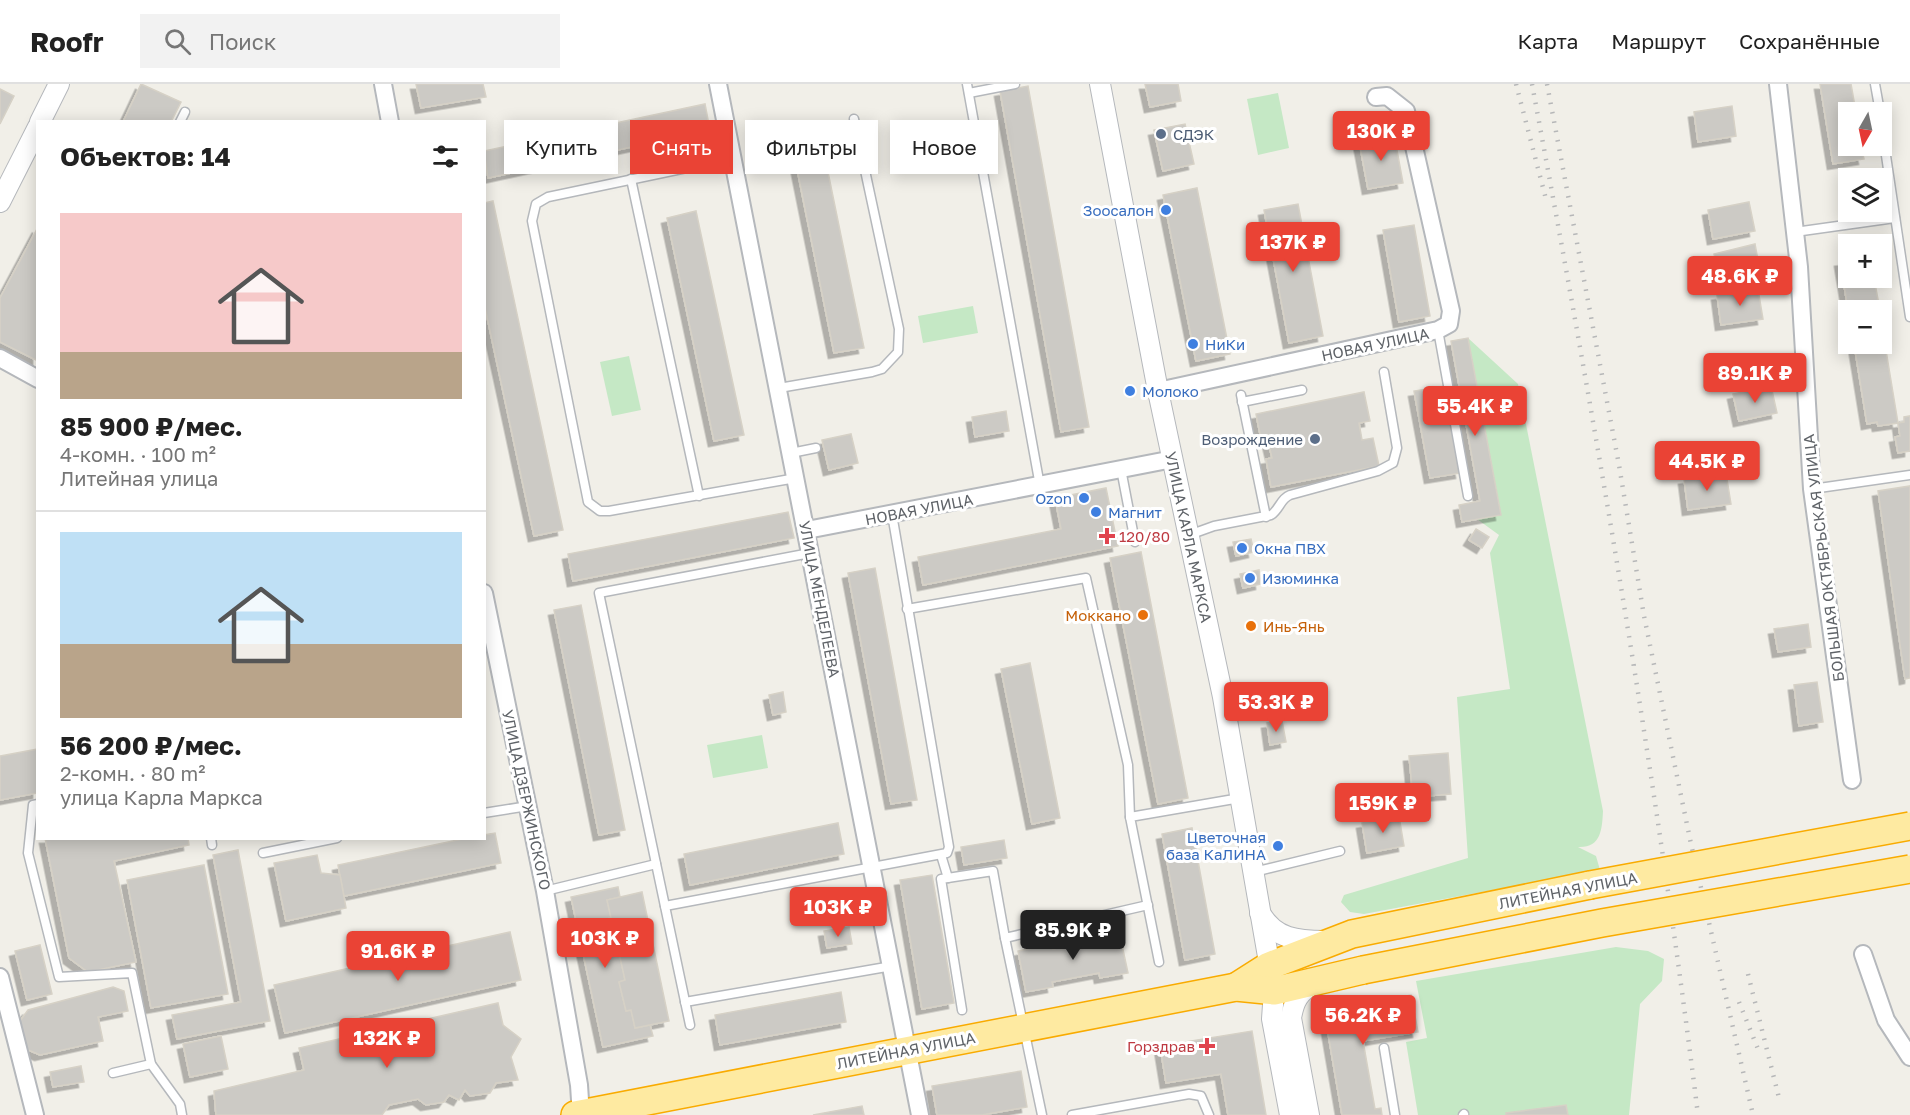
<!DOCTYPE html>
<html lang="ru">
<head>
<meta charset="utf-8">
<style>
	body { margin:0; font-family:"Golos Text",sans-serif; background:#f2f2f2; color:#222; height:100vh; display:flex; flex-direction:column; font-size:22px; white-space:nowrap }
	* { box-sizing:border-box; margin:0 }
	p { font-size:20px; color:#767676 }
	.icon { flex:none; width:33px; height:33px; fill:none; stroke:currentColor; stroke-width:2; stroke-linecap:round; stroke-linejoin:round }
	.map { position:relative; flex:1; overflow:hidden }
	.details { position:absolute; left:36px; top:36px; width:450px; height:720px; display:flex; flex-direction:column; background:#fff; border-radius:0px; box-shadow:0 3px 15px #0003 }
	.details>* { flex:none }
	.banner { position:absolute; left:504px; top:36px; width:570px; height:54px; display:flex; gap:12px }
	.needle { width:39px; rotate:189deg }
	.buttons { position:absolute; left:1838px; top:18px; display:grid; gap:12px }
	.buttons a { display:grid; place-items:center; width:54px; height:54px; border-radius:0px; background:#fff; box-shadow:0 3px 15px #0003; font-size:30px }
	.price { position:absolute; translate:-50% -51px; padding:0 14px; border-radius:6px; background:#ea4335; color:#fff; font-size:20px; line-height:39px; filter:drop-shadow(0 2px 3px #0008) }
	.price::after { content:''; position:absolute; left:50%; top:36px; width:18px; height:14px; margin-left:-9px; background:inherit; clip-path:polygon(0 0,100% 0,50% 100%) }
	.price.active { background:#222; color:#fff }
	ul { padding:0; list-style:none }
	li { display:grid; align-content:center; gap:12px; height:318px; padding:0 24px }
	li+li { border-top:2px solid #e0e0e0 }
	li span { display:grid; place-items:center; height:186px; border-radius:0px; color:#555 }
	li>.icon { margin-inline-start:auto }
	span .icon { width:108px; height:108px; fill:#fffc; stroke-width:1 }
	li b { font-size:26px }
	h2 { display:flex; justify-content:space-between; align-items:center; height:72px; padding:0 24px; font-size:26px }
	.pill { padding:0 21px; border-radius:0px; background:#fff; box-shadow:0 3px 15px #0003; font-size:21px; line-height:54px }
	.pill.active { background:#ea4335; color:#fff }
	header { display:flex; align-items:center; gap:36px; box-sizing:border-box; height:84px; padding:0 30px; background:#fff; border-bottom:2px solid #e0e0e0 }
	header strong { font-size:28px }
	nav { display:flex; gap:33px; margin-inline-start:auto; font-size:21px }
	.search { width:420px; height:54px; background:#f2f2f2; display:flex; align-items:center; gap:15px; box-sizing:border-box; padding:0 21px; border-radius:0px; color:#767676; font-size:22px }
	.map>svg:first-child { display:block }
</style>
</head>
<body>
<header>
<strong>Roofr</strong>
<div class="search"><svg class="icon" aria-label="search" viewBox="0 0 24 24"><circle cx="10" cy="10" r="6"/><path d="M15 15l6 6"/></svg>Поиск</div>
<nav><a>Карта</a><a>Маршрут</a><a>Сохранённые</a></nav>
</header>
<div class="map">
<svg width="1910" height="1031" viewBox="0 0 1910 1031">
	<defs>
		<filter id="shadow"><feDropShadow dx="-5.5" dy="5.5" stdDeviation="0" flood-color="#0004"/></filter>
	</defs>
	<rect width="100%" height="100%" fill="#f1efe8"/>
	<g fill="#c5e8c5">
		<path d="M1278,9L1289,64L1258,71L1247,15Z"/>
		<path d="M973,222L978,249L923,259L918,232Z"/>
		<path d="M1468,254L1518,300L1603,727C1602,746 1601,764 1578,763L1596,772L1600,786L1364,830L1350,828L1341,818L1344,811L1468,774L1457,613L1510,605L1490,469L1499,451L1477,435L1501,430Z"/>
		<path d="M629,272L641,326L612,332L600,278Z"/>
		<path d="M762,651L768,684L713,694L707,661Z"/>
		<path d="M1616,863L1648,867L1664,875L1662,897L1640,920L1629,1031H1418L1406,958L1427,954L1416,897Z"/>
	</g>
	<g fill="#cccac5" stroke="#d6d1c6" stroke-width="1.5" filter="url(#shadow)">
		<path d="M141,0L181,18L171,38H123Z"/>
		<path d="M416,0H483L486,13L421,24Z"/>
		<path d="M1145,0H1178L1181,17L1150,23Z"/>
		<path d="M1820,0H1851L1856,28H1848V62H1861L1864,75L1833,80Z"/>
		<path d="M1028,2L1089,343L1061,348L1000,7Z"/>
		<path d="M0,5L14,12L0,40Z"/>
		<path d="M705,20L710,46L488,94L484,67Z"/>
		<path d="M1732,22L1736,52L1698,58L1694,28Z"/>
		<path d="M1185,40L1194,80L1163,87L1154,46Z"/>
		<path d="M819,44L864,264L834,269L790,50Z"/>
		<path d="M1394,50L1403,99L1368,105L1359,57Z"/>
		<path d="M1197,104L1230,270L1196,277L1163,111Z"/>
		<path d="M493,117L563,446L534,452L484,219V119Z"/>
		<path d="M1749,118L1755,147L1713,155L1708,126Z"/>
		<path d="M1298,120L1323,252L1289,259L1264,126Z"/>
		<path d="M696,127L744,351L714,357L667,134Z"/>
		<path d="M1414,141L1430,232L1399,238L1383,146Z"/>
		<path d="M38,143V277L0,258V214Z"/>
		<path d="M1755,160L1761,192L1721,201L1714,170Z"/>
		<path d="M1848,176V194H1874L1880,226H1848L1840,177Z"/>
		<path d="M1758,205L1763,235L1721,241L1717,211Z"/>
		<path d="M1881,236L1898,339L1878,342L1877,338L1867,340L1854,260H1881Z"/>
		<path d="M1468,254L1501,431L1462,438L1459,421L1480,417L1451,257Z"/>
		<path d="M1445,302L1461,389L1430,394L1414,307Z"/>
		<path d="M1771,302L1777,329L1739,337L1733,310Z"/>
		<path d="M1364,308L1370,337L1359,339L1362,356L1373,354L1379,382L1271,403L1266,375L1272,374L1267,353L1261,355L1256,330Z"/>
		<path d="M1006,327L1009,347L975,353L972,333Z"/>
		<path d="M1910,332V367L1898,369L1895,353L1900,352L1898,339L1904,338V333Z"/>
		<path d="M851,350L858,379L829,386L822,356Z"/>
		<path d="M1726,389L1731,420L1688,426L1684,395Z"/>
		<path d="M1910,402V594L1905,595L1878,407Z"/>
		<path d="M1106,404L1118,462L923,501L918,473L1061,445L1055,414Z"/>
		<path d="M788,428L794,454L573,497L568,470Z"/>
		<path d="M1476,445L1489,453L1482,464L1469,456Z"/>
		<path d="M1251,455L1254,468L1236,472L1233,458Z"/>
		<path d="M1141,468L1188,714L1158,720L1110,474Z"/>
		<path d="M875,484L917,716L891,720L848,489Z"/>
		<path d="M1259,486L1261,500L1243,504L1240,490Z"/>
		<path d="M581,521L625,746L599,751L554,526Z"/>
		<path d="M1808,540L1811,563L1778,568L1774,545Z"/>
		<path d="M1030,579L1060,734L1032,740L1001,585Z"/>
		<path d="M1817,598L1823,638L1799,642L1794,601Z"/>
		<path d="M783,608L786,628L773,631L769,611Z"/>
		<path d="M1282,637L1286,658L1270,661L1267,639Z"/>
		<path d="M38,665V709L0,716V672Z"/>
		<path d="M1448,669L1451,710L1413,713L1409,672Z"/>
		<path d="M1399,732L1404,762L1367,769L1362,739Z"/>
		<path d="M838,739L844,770L690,801L684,770Z"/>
		<path d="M1192,744L1215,870L1185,876L1162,750Z"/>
		<path d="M495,749L501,779L344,812L338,781L467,754H484V751Z"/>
		<path d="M45,754H188L189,761L114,777L136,878L88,888L69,874Z"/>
		<path d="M1004,756L1007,774L964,781L961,763Z"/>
		<path d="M238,766L270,937L177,955L172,931L241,918L213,771Z"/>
		<path d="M317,771L321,789L340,791L346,824L286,837L274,779Z"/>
		<path d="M204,781L228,910L151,924L127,796Z"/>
		<path d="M932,791L954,919L922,925L900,796Z"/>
		<path d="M618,803L620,813L607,816L611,834L606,835L613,865L618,864L625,896L619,898L626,927L631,926L635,944L650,941L653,952L603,963L571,813Z"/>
		<path d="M642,808L669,937L635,944L631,926L626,927L619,898L625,896L618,864L613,865L606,835L611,834L607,816Z"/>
		<path d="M849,843L852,860L827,864L824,847Z"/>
		<path d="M1119,847L1128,889L1100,894L1099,889L1052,898L1053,903L1026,908L1018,867L1051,860L1053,865L1089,859L1088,853Z"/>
		<path d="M510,848L521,896L285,949L274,901Z"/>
		<path d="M40,861L52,910L27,916L15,867Z"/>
		<path d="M113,903L124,907L128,927L98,933L103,957L40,971L26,965L20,937L28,926Z"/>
		<path d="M841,908L846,938L720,961L715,931Z"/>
		<path d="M1411,911L1418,948L1363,957L1375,1025L1381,1024L1382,1031H1342L1324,926Z"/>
		<path d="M498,919L503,941L521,955L511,973L518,996L496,999L490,1009L470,1012L465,1006L459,1016L449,1011L444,1018L426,1021L418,1015L389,1021L382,1031H216L214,1007L304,986L299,964Z"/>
		<path d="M1252,947L1266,1031H1228L1221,990L1166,999L1160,962Z"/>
		<path d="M221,952L228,985L190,993L183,960Z"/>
		<path d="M81,982L84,998L53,1003L50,988Z"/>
		<path d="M1021,987L1027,1023L982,1031H937L932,1002Z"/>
		<path d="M1566,1021L1568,1031H1506V1029Z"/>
		<path d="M862,1022L864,1031H813Z"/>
	</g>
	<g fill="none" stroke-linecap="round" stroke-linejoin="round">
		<g stroke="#b5b8bc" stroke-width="11">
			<g id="service">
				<path d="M967,0L1040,402"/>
				<path d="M1875,0L1880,28"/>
				<path d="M969,9L1015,0"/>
				<path d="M180,38L185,28"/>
				<path d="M1881,38L1910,233"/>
				<path d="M734,74L548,113L536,120L532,137L588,418L600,427H609L796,394"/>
				<path d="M631,95L699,412"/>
				<path d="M1795,148L1895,134"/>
				<path d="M1438,246L1468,412"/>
				<path d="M779,304L872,288L882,285L898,268L899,245L854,35"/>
				<path d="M1241,311L1266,433"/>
				<path d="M1242,318L1302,306"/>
				<path d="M791,369L816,364"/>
				<path d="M1121,385L1135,458"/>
				<path d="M1812,405L1910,391"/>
				<path d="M1189,451L1214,442L1271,431C1280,425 1280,415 1290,411L1378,387L1393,379L1397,364L1384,288"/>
				<path d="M907,525L1086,494L1128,681L1130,733"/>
				<path d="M38,720L33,721L28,769L59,893L132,889L151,980L113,989"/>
				<path d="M484,729L528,722"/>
				<path d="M211,754L212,761"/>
				<path d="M263,769L337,754"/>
				<path d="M941,771L948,794"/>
				<path d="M1254,788L1340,767"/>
				<path d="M545,807L656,780"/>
				<path d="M665,822L947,769L949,763L892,430"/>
				<path d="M1005,854L1042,1031"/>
				<path d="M1159,878L1130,733L1240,714"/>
				<path d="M685,918L892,882"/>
				<path d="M962,926L941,795L993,787L1005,854L1148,821"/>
				<path d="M690,941L599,509L810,469"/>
				<path d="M1384,964L1395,1031"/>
				<path d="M151,980L180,1020L182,1031"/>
				<path d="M1072,1031L1189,1010L1201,1012L1209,1031"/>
				<path d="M1463,1031L1464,1030"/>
			</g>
		</g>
		<g stroke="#b5b8bc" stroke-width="20">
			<g id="minor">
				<path d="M383,0L390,38"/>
				<path d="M718,0L920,1031"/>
				<path d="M1778,0L1799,183L1812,405L1852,696"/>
				<path d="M0,274L38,295"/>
				<path d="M1158,307L1438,246L1449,240L1451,227L1406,27L1387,12L1376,13"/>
				<path d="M807,446L1173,375"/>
				<path d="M484,509L545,807L579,1001L581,1031"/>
				<path d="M1863,870L1886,936L1910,973"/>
				<path d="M0,893L35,1031"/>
			</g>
		</g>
		<g stroke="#b5b8bc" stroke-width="22">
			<g id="tertiary">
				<path d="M1100,0L1158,307L1223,613L1274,907L1272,935L1290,1031"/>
				<path d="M40,38L59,0"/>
				<path d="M0,118L38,43"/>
				<path d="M1260,829C1275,855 1297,857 1325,857"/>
				<path d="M1309,1031L1291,934C1294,916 1299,908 1315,899"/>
			</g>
		</g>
		<g stroke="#f9ab00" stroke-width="30">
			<g id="trunk">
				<path d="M1236,903L1269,882L1352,850L1590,801"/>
				<path d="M575,1031L1236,903L1274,907L1363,886"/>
			</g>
		</g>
		<use href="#service" stroke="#fff" stroke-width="8"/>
		<use href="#minor" stroke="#fff" stroke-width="16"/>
		<use href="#tertiary" stroke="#fff" stroke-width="20"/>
		<use href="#trunk" stroke="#feeaa1" stroke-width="27"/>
		<g stroke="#b6b7b8" stroke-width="4.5" stroke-dasharray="1.5 8" stroke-linecap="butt">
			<path d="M1516,0L1547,119"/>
			<path d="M1532,0C1596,343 1655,685 1698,1031"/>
			<path d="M1547,0L1619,381L1644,532L1691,760L1753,1031"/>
			<path d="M1748,890L1780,1018"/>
			<path d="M1739,918L1758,965"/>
		</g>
		<g stroke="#f9ab00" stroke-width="30" stroke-linecap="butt">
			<g id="trunk-bridge">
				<path d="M1590,801L1910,742"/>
				<path d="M1363,886L1602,839L1910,785"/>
			</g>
		</g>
		<use href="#trunk-bridge" stroke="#feeaa1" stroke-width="27"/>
	</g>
	<g fill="#5c6f8a" stroke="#fff" stroke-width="2">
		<circle cx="1161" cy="50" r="6"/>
		<circle cx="1315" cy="355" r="6"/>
	</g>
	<g fill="#3f7fe0" stroke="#fff" stroke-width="2">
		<circle cx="1166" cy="126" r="6"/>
		<circle cx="1193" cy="260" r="6"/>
		<circle cx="1130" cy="307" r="6"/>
		<circle cx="1084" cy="414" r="6"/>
		<circle cx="1096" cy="428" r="6"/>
		<circle cx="1242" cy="464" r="6"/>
		<circle cx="1250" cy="494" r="6"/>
		<circle cx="1278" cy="762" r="6"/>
	</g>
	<g fill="#e0444e" stroke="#fff" stroke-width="2">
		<path d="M1104 443h6v6h6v6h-6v6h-6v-6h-6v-6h6z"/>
		<path d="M1204 953h6v6h6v6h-6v6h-6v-6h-6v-6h6z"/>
	</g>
	<g fill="#e8710a" stroke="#fff" stroke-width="2">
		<circle cx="1143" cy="531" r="6"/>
		<circle cx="1251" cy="542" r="6"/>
	</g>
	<g text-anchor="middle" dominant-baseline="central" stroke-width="6" stroke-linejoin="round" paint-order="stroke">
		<g font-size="15" fill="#4e5e75" stroke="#fff" text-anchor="start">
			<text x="1173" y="50">СДЭК</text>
			<text x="1303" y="355" text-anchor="end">Возрождение</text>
		</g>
		<g font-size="15" fill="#366cbe" stroke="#fff" text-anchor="start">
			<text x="1154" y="126" text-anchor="end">Зоосалон</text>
			<text x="1205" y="260">НиКи</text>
			<text x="1142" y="307">Молоко</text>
			<text x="1072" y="414" text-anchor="end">Ozon</text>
			<text x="1108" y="428">Магнит</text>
			<text x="1254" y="464">Окна ПВХ</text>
			<text x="1262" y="494">Изюминка</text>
			<text x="1266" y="753" text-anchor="end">Цветочная<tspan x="1266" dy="17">база КаЛИНА</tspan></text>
		</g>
		<g font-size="15" fill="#5f6368" stroke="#fff">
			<text transform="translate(1375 260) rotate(-12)">НОВАЯ УЛИЦА</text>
			<text transform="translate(919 425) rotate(-11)">НОВАЯ УЛИЦА</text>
			<text transform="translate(1189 453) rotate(78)">УЛИЦА КАРЛА МАРКСА</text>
			<text transform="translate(1823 474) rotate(-97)">БОЛЬШАЯ ОКТЯБРЬСКАЯ УЛИЦА</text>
			<text transform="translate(820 515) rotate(79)">УЛИЦА МЕНДЕЛЕЕВА</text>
			<text transform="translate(527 716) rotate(78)">УЛИЦА ДЗЕРЖИНСКОГО</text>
			<text transform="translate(1568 806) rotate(-11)">ЛИТЕЙНАЯ УЛИЦА</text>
			<text transform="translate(906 966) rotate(-11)">ЛИТЕЙНАЯ УЛИЦА</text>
		</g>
		<g font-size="15" fill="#be3a42" stroke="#fff" text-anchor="start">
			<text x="1119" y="452">120/80</text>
			<text x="1195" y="962" text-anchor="end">Горздрав</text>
		</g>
		<g font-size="15" fill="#c56008" stroke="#fff" text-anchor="end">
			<text x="1131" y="531">Моккано</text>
			<text x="1263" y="542" text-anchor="start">Инь-Янь</text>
		</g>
	</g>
</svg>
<div class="buttons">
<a><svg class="needle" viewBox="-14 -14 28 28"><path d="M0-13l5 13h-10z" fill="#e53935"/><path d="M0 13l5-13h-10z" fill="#767676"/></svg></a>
<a><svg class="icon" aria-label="layers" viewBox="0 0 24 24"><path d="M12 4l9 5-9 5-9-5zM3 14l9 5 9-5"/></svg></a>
<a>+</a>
<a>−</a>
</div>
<b class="price" style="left:1381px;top:78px">130K ₽</b>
<b class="price" style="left:1293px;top:189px">137K ₽</b>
<b class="price" style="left:1740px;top:223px">48.6K ₽</b>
<b class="price" style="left:1755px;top:320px">89.1K ₽</b>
<b class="price" style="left:1475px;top:353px">55.4K ₽</b>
<b class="price" style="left:1707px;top:408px">44.5K ₽</b>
<b class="price" style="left:1276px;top:649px">53.3K ₽</b>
<b class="price" style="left:1383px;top:750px">159K ₽</b>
<b class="price" style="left:838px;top:854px">103K ₽</b>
<b class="price active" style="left:1073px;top:877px">85.9K ₽</b>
<b class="price" style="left:605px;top:885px">103K ₽</b>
<b class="price" style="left:398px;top:898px">91.6K ₽</b>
<b class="price" style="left:1363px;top:962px">56.2K ₽</b>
<b class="price" style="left:387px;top:985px">132K ₽</b>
<div class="banner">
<a class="pill">Купить</a>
<a class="pill active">Снять</a>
<a class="pill">Фильтры</a>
<a class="pill">Новое</a>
</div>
<section class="details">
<h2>Объектов: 14<svg class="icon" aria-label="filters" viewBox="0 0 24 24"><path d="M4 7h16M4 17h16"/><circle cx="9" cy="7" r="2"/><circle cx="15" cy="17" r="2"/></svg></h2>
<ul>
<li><span style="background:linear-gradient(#f6c9c9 75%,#b9a48a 0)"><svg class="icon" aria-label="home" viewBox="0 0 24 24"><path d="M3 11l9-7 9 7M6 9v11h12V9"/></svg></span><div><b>85 900 ₽/мес.</b><p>4-комн. · 100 m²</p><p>Литейная улица</p></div></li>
<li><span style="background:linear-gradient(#bfe0f5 60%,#b9a48a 0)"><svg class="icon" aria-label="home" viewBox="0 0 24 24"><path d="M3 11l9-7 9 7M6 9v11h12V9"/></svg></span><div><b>56 200 ₽/мес.</b><p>2-комн. · 80 m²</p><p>улица Карла Маркса</p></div></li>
</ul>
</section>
</div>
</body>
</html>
